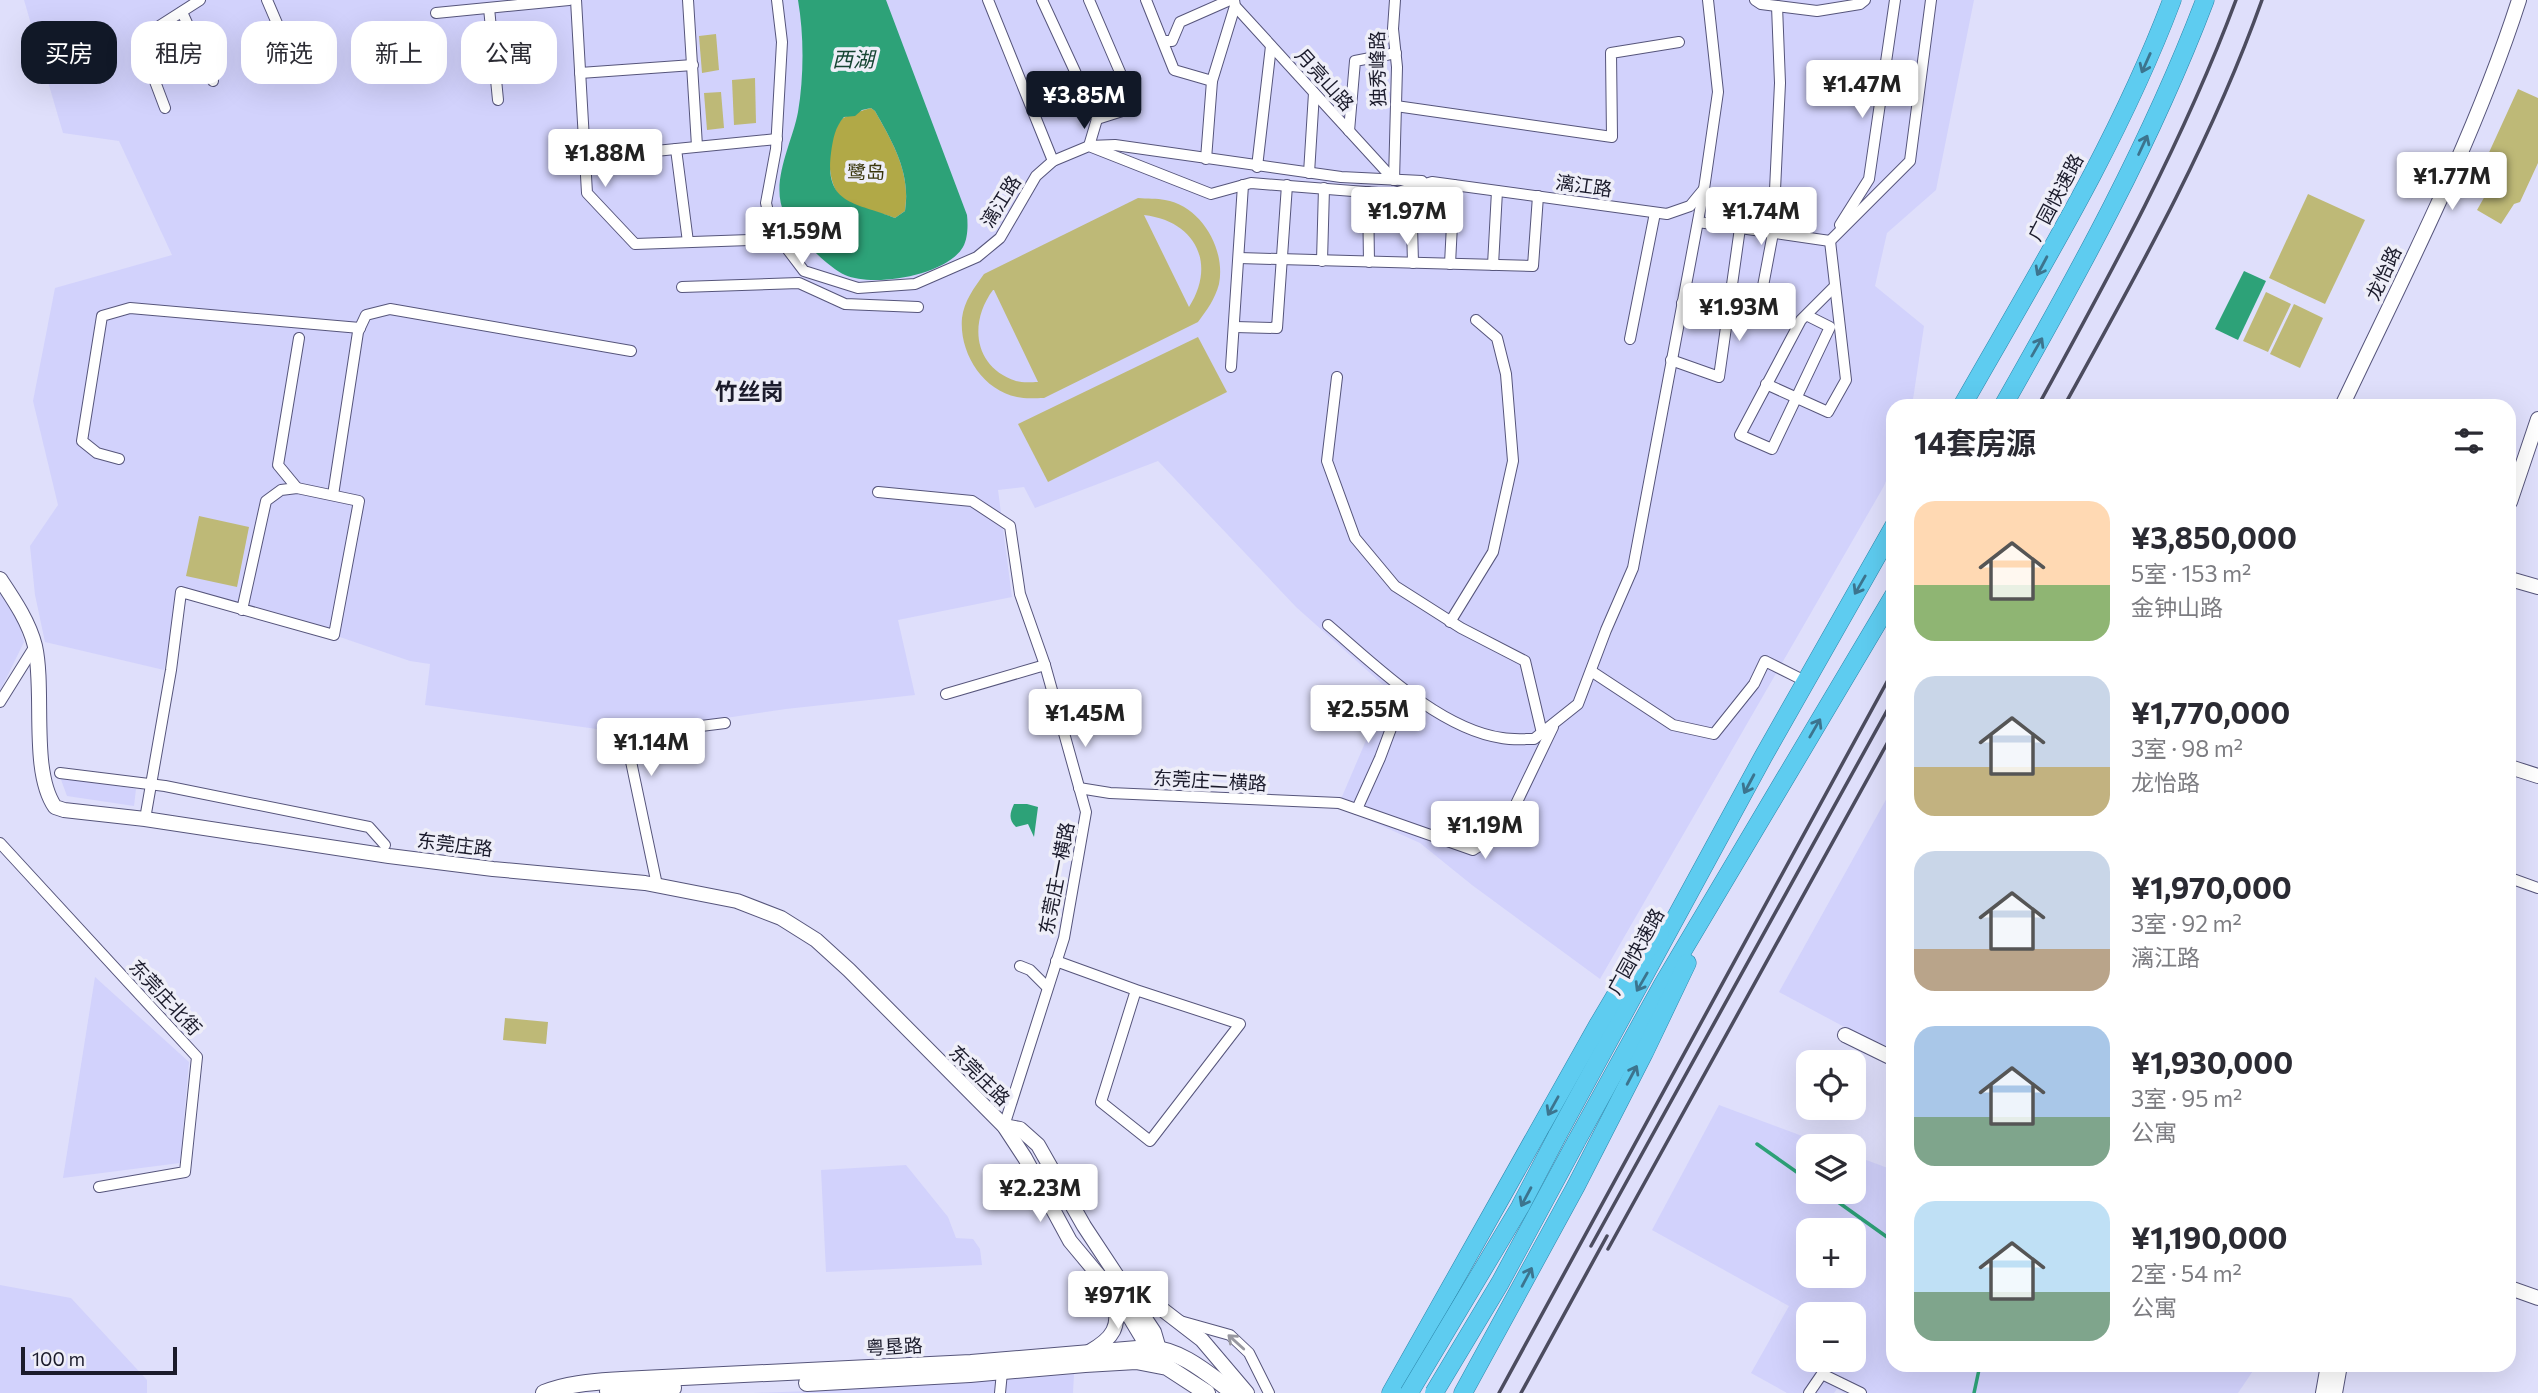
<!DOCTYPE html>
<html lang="zh">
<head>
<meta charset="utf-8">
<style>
	body { margin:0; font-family:Commissioner,"Noto Sans SC",sans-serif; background:#f2f2f3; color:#2b2b33; height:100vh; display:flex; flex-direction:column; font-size:26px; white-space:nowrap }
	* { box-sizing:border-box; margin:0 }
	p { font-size:23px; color:#7c7c81 }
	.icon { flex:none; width:38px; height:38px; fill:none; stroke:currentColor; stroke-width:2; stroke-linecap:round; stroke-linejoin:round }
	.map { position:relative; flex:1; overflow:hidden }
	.details { position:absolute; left:1886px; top:399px; width:630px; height:973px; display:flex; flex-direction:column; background:#fff; border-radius:21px; box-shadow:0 7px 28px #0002 }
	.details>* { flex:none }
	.banner { position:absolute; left:21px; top:21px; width:665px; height:63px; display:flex; gap:14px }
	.fabs { position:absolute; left:1796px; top:1050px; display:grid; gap:14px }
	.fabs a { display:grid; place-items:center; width:70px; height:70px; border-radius:14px; background:#fff; box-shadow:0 7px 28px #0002; font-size:35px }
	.scale { position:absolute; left:21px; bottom:18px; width:156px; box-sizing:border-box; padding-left:7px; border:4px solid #1b1b2b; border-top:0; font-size:19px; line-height:24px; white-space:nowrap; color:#1b1b2b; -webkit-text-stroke:5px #eeeef8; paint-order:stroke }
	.price { position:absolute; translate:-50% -60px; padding:0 16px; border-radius:7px; background:#fff; color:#222; font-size:23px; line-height:46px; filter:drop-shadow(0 2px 4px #0008) }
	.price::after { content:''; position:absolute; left:50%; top:42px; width:21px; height:16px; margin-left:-10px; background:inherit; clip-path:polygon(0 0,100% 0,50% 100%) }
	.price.current { background:#111827; color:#fff }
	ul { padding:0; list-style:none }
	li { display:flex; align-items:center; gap:21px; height:175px; padding:0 28px }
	li span { display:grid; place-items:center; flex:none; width:196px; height:140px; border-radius:21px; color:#555 }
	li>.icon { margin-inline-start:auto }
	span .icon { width:84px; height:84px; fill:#fffc; stroke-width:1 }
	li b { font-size:30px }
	h2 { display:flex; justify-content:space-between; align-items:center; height:84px; padding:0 28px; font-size:30px }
	.tag { padding:0 24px; border-radius:21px; background:#fff; box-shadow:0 7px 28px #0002; font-size:24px; line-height:63px }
	.tag.current { background:#111827; color:#fff }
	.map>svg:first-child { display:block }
</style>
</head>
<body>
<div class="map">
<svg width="2538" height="1393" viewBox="0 0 2538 1393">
	<rect width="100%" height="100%" fill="#dfdffb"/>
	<g fill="#d2d2fc" fill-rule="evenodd">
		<path d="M24,0H1974L1936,190L1887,233L1875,286L1924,326L1912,406H1894L1893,464L1884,486L1600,979L1472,885L1420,843L1338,806L1388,689L1296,607L1158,461L1035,508L1024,487L998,490L1012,597L898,620L915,695L786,709L625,733L425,705L430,664L410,661L334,635L181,592L164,670L45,642L35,595L30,546L58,505L33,401L55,288L172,255L119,141L63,133Z"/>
		<path d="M0,584L13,600L24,642L0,691Z"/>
		<path d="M60,777L136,789L134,806L67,796Z"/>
		<path d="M1893,787V1053L1779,992Z"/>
		<path d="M95,977L189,1062L180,1163L63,1178Z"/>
		<path d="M1719,1105L1829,1146H1808V1192H1853V1155L1893,1170L1894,1365H2257L2238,1393H1844L1837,1389L1834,1393H1787L1751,1373L1789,1306L1652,1230ZM1808,1230H1853V1276H1808ZM1808,1314H1853V1360H1808Z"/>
		<path d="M906,1165L948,1217L956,1238L973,1239L980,1249L982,1265L826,1272L821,1170Z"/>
		<path d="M0,1285L71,1298L147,1380V1393H0Z"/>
		<path d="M1074,1374L1073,1393H753L835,1390Z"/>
	</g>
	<g fill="#beb977" fill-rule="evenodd">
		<path d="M716,34L719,70L702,73L699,36Z"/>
		<path d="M755,78L756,123L734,125L732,80Z"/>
		<path d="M2518,89L2538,98V163L2520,202L2514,204L2501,224L2477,210L2490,187L2481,170Z"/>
		<path d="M721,92L724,128L707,130L704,93Z"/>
		<path d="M2308,194L2365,220L2325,304L2269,278Z"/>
		<path d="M1138,198C1147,199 1157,198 1165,200C1201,206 1226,249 1219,284C1215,299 1207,310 1198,322L1044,398C1036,398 1025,399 1017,397C982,390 959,352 962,318C964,301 974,288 984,274ZM1144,215C1195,221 1217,263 1189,307ZM993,290H994L1038,382C1032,382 1023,383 1016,381C973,367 969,322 993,290Z"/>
		<path d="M2266,292L2291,304L2268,352L2243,341Z"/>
		<path d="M2294,304L2323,318L2300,368L2270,354Z"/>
		<path d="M1198,337L1227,392L1048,482L1018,424Z"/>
		<path d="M199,516L249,527L237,587L186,576Z"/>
		<path d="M505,1018L548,1022L546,1044L503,1040Z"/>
	</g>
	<path fill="#b1a947" d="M871,108L875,111C893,143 911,173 905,211L895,218C877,211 854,210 840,196C825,181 827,134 842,119C845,116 866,109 871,108Z"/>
	<g fill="#2da278" fill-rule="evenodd">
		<path d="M798,0H886L967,215C968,225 968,238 963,247C947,275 874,288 845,275C826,266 795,234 785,215C769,183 792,144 798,112C804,76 804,35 798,0ZM871,108L875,111C893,143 911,173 905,211L895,218C857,202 824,206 831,153C833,139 835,127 844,117L855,116L862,110Z"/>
		<path d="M2244,271L2266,281L2238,340L2215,329Z"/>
		<path d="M1014,804H1027L1038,807L1034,837L1028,824L1016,827C1008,819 1010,813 1014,804Z"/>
	</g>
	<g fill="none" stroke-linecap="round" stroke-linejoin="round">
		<g stroke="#2da278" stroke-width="3.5">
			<path d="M1757,1144L1808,1180"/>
			<path d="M1824,1192L1894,1242"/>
			<path d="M1974,1393L1980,1365"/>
		</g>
		<g stroke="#56557b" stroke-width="12">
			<g id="minor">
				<path d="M267,0L291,56"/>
				<path d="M576,0L587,193L635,244L778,239"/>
				<path d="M688,0L697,146"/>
				<path d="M777,0L782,42L776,149L766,203L772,229L804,271L858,288L915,284L977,257L1000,238L1036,176L1053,161L1089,146L1211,194L1251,183L1391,194L1432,182L1667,214L1690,206L1704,189"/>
				<path d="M988,0L1053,161"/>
				<path d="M1042,0L1097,119L1089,146L1115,145L1341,177L1422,181"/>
				<path d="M1089,0L1135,107L1097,119"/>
				<path d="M1146,0L1174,70L1212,81"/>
				<path d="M1234,0L1235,6L1394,180"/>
				<path d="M1755,0L1761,4L1817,11L1860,4L1865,0"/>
				<path d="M489,8L498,100"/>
				<path d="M182,12L213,81"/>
				<path d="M436,13L569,0"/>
				<path d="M1163,41H1172L1180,22L1230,0"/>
				<path d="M580,73L693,65"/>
				<path d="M1396,106L1612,137L1611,53L1679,42"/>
				<path d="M165,108L139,39L200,0"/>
				<path d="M1349,131L1355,61L1396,53"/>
				<path d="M676,149L688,242"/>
				<path d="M585,158L777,139"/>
				<path d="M1206,159L1212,81L1235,6"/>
				<path d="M1257,167L1271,46"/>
				<path d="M1309,173L1314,93"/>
				<path d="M1394,180L1397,67L1393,29L1395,0"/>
				<path d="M1411,188L1413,263"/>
				<path d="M1368,192L1369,262"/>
				<path d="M1698,222L1830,241"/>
				<path d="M1840,225L1869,179L1895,0"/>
				<path d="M1830,241L1910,161L1931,0"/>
				<path d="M1239,258L1533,266L1538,196"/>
				<path d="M1322,261L1324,188"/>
				<path d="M1450,264L1454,185"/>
				<path d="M1493,265L1497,191"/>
				<path d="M682,287L799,283L845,304L918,307"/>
				<path d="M1682,303L1757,318L1773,233L1780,83L1777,6"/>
				<path d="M1806,315L1830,327L1772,449L1740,435L1801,320L1834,287"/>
				<path d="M1235,327L1277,328L1287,185"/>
				<path d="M1630,339L1655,213"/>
				<path d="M1671,360L1719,377L1740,228"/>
				<path d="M1231,367L1243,185"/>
				<path d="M1337,377L1327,461L1355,538L1395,586L1461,628L1525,661L1542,733"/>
				<path d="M1766,384L1828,412L1846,380L1830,241"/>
				<path d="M119,459L97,453L82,441L102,316L130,308L360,328"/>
				<path d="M297,488L278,465L299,338"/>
				<path d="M878,492L972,501L1010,526L1020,594L1045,665L1086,812L1064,938L1004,1126"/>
				<path d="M333,495L358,332L366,315L390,309L631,351"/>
				<path d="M1450,622L1493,552L1513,461L1506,374L1497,338L1476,320"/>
				<path d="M1328,625C1375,665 1439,729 1502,738C1512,740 1524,739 1534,739L1578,704L1606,630L1633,568L1704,189L1718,92L1708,0"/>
				<path d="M1591,671L1673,725L1714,734L1754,684L1765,661L1805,681"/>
				<path d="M946,694L1045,665"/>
				<path d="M0,702L35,646"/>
				<path d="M60,773L165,786L369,827L385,845"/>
				<path d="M1079,788L1110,793L1339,803L1473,850L1503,831L1553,727"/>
				<path d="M1357,809L1380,758L1405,691"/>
				<path d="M145,819L171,670L181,592L334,635L359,501L297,488L281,490L266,501L242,610"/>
				<path d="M0,843L197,1057L185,1172L99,1187"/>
				<path d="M2510,878L2538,888"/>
				<path d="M657,885L629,752L645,733L725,723"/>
				<path d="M1056,961L1136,990L1101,1102L1150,1141L1240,1024L1136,990"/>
				<path d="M1020,966L1030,970L1047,987"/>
				<path d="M1180,1321L1230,1335L1249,1353L1269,1393"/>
				<path d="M1000,1393L1002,1372"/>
				<path d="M1809,1393L1822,1374L1861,1393"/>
			</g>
		</g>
		<g stroke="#56557b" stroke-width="16">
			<g id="tertiary">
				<path d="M2342,406C2405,273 2474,140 2519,0"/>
				<path d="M2510,502L2538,419"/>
				<path d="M0,579C14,600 29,622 35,646C45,691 30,771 55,807L64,810L145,819L389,856L493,869L645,883L737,901L781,918L816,940L849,970L1004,1126L1025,1158L1070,1241L1120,1301L1153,1356"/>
				<path d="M2510,579L2538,587"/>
				<path d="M2510,767L2538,776"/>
				<path d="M1845,1035L1894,1059"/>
				<path d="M1004,1126L1020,1129L1038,1145L1084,1226L1154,1332L1159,1349L1158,1359"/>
				<path d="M1128,1283L1202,1340L1247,1393"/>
				<path d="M2510,1288L2538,1298"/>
				<path d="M1089,1352C1114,1338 1120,1327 1115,1299"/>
				<path d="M2323,1393L2328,1365"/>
				<path d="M2335,1393L2340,1365"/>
			</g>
		</g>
		<g stroke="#56557b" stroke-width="18">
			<g id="secondary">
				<path d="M807,1383L970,1374L1085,1364L1136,1361L1167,1367L1207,1393"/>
				<path d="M608,1391L673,1388"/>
				<path d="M544,1393C568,1383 595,1382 622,1380L971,1363L1149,1348C1182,1350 1208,1374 1234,1393"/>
			</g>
		</g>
		<g stroke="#2c86a9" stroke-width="19">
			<g id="trunk">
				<path d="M1962,406C2037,274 2118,143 2172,0"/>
				<path d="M2003,406C2078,274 2151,142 2205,0"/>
				<path d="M1557,1136L1763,757L1894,526"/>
				<path d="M1576,1142L1663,984L1894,595"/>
				<path d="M1391,1393L1598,1025L1624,981L1660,933"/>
				<path d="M1463,1393L1576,1186L1644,1053L1687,963"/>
			</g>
		</g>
		<use href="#minor" stroke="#fff" stroke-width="10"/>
		<use href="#tertiary" stroke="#fff" stroke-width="14"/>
		<use href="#secondary" stroke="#fff" stroke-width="16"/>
		<use href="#trunk" stroke="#5eccf0" stroke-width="18"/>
		<g stroke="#4c4c5f" stroke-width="3.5">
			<path d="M2038,406C2111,273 2183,142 2236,0"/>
			<path d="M2064,406C2137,274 2211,143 2262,0"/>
			<path d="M1591,1246L1894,698"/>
			<path d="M1608,1249L1894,731"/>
			<path d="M1499,1393L1894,669"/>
			<path d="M1521,1393L1607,1236"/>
		</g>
		<g stroke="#2c86a9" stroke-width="19" stroke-linecap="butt">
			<g id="trunk-bridge">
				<path d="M1409,1393L1520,1207L1557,1136"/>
				<path d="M1434,1393L1500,1283L1576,1142"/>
			</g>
		</g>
		<use href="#trunk-bridge" stroke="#5eccf0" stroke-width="18"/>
	</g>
	<defs><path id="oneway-shaft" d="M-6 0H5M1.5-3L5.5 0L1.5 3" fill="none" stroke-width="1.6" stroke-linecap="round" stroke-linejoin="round" transform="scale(1.75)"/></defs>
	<g stroke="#3c748e">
		<use href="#oneway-shaft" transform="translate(2146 63) rotate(114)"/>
		<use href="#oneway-shaft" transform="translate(2143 145) rotate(-65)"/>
		<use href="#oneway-shaft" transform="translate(2042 266) rotate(118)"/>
		<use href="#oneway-shaft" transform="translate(2037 347) rotate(-60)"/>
		<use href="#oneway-shaft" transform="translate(1860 585) rotate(120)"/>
		<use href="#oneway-shaft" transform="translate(1815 728) rotate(-60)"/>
		<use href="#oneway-shaft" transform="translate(1749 784) rotate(118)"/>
		<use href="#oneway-shaft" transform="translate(1642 982) rotate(120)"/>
		<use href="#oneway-shaft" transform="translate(1632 1075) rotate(-62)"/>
		<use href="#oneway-shaft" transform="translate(1553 1106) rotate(119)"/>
		<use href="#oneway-shaft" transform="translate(1526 1197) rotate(118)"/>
		<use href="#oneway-shaft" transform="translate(1527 1277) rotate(-62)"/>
	</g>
	<use stroke="#9898a0" href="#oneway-shaft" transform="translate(1236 1342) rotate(-138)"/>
	<g text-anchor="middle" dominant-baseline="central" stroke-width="7" stroke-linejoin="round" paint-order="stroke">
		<g font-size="19" fill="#1b1b2b" stroke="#eeeef8">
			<text transform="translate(1377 69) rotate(-91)">独秀峰路</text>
			<text transform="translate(1325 79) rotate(48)">月亮山路</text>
			<text transform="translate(1584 185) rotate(8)">漓江路</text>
			<text transform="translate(2055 197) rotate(-62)">广园快速路</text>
			<text transform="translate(1000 201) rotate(-58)">漓江路</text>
			<text transform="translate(2383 273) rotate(-65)">龙怡路</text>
			<text transform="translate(1210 780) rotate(3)">东莞庄二横路</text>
			<text transform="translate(455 844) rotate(7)">东莞庄路</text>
			<text transform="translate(1056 878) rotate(-79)">东莞庄一横路</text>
			<text transform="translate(1635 951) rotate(-61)">广园快速路</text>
			<text transform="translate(166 997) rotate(47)">东莞庄北街</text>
			<text transform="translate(980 1075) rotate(45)">东莞庄路</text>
			<text transform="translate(894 1346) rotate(-3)">粤垦路</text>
		</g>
		<g font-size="19" fill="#39350b" stroke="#eeeef8">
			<text x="866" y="171">鹭岛</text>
		</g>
		<g font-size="21" font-style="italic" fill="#154432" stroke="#eeeef8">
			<text x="853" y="58">西湖</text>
		</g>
		<g font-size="23" font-weight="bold" fill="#1b1b2b" stroke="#eeeef8">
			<text x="749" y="391">竹丝岗</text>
		</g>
	</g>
</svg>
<div class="fabs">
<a><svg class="icon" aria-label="locate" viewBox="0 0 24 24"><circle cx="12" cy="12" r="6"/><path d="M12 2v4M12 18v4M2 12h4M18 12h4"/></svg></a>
<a><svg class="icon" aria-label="layers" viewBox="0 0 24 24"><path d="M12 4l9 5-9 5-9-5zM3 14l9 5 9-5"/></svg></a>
<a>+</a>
<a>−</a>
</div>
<div class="scale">100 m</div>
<b class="price" style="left:1862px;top:120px">¥1.47M</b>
<b class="price current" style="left:1084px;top:131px">¥3.85M</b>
<b class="price" style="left:605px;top:189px">¥1.88M</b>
<b class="price" style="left:2452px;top:212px">¥1.77M</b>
<b class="price" style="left:1407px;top:247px">¥1.97M</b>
<b class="price" style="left:1761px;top:247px">¥1.74M</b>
<b class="price" style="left:802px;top:267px">¥1.59M</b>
<b class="price" style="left:1739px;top:343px">¥1.93M</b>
<b class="price" style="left:1368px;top:745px">¥2.55M</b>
<b class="price" style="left:1085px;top:749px">¥1.45M</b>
<b class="price" style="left:651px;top:778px">¥1.14M</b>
<b class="price" style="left:1485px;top:861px">¥1.19M</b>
<b class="price" style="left:1040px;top:1224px">¥2.23M</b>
<b class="price" style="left:1118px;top:1331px">¥971K</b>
<div class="banner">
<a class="tag current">买房</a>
<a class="tag">租房</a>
<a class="tag">筛选</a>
<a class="tag">新上</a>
<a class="tag">公寓</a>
</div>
<section class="details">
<h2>14套房源<svg class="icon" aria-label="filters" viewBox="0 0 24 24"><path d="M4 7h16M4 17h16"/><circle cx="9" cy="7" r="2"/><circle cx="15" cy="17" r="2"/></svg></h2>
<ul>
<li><span style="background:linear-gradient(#ffd9b3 60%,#8fb573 0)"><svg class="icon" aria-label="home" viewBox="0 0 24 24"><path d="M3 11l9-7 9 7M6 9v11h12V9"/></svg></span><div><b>¥3,850,000</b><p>5室 · 153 m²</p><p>金钟山路</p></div></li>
<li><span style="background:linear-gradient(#c9d6e8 65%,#c2b280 0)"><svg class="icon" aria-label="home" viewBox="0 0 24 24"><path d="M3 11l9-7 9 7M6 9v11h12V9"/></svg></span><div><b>¥1,770,000</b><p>3室 · 98 m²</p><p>龙怡路</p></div></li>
<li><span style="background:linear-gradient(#c9d6e8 70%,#b9a48a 0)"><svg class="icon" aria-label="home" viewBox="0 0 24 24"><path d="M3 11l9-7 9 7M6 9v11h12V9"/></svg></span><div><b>¥1,970,000</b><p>3室 · 92 m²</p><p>漓江路</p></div></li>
<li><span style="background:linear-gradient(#a9c7e8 65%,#7fa58c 0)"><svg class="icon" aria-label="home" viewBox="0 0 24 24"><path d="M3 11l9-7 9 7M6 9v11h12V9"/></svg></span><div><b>¥1,930,000</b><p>3室 · 95 m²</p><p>公寓</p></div></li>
<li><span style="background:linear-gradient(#bfe0f5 65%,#7fa58c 0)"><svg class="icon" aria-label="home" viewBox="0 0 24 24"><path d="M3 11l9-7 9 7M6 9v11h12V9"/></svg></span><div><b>¥1,190,000</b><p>2室 · 54 m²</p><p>公寓</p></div></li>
</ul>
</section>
</div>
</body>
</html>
